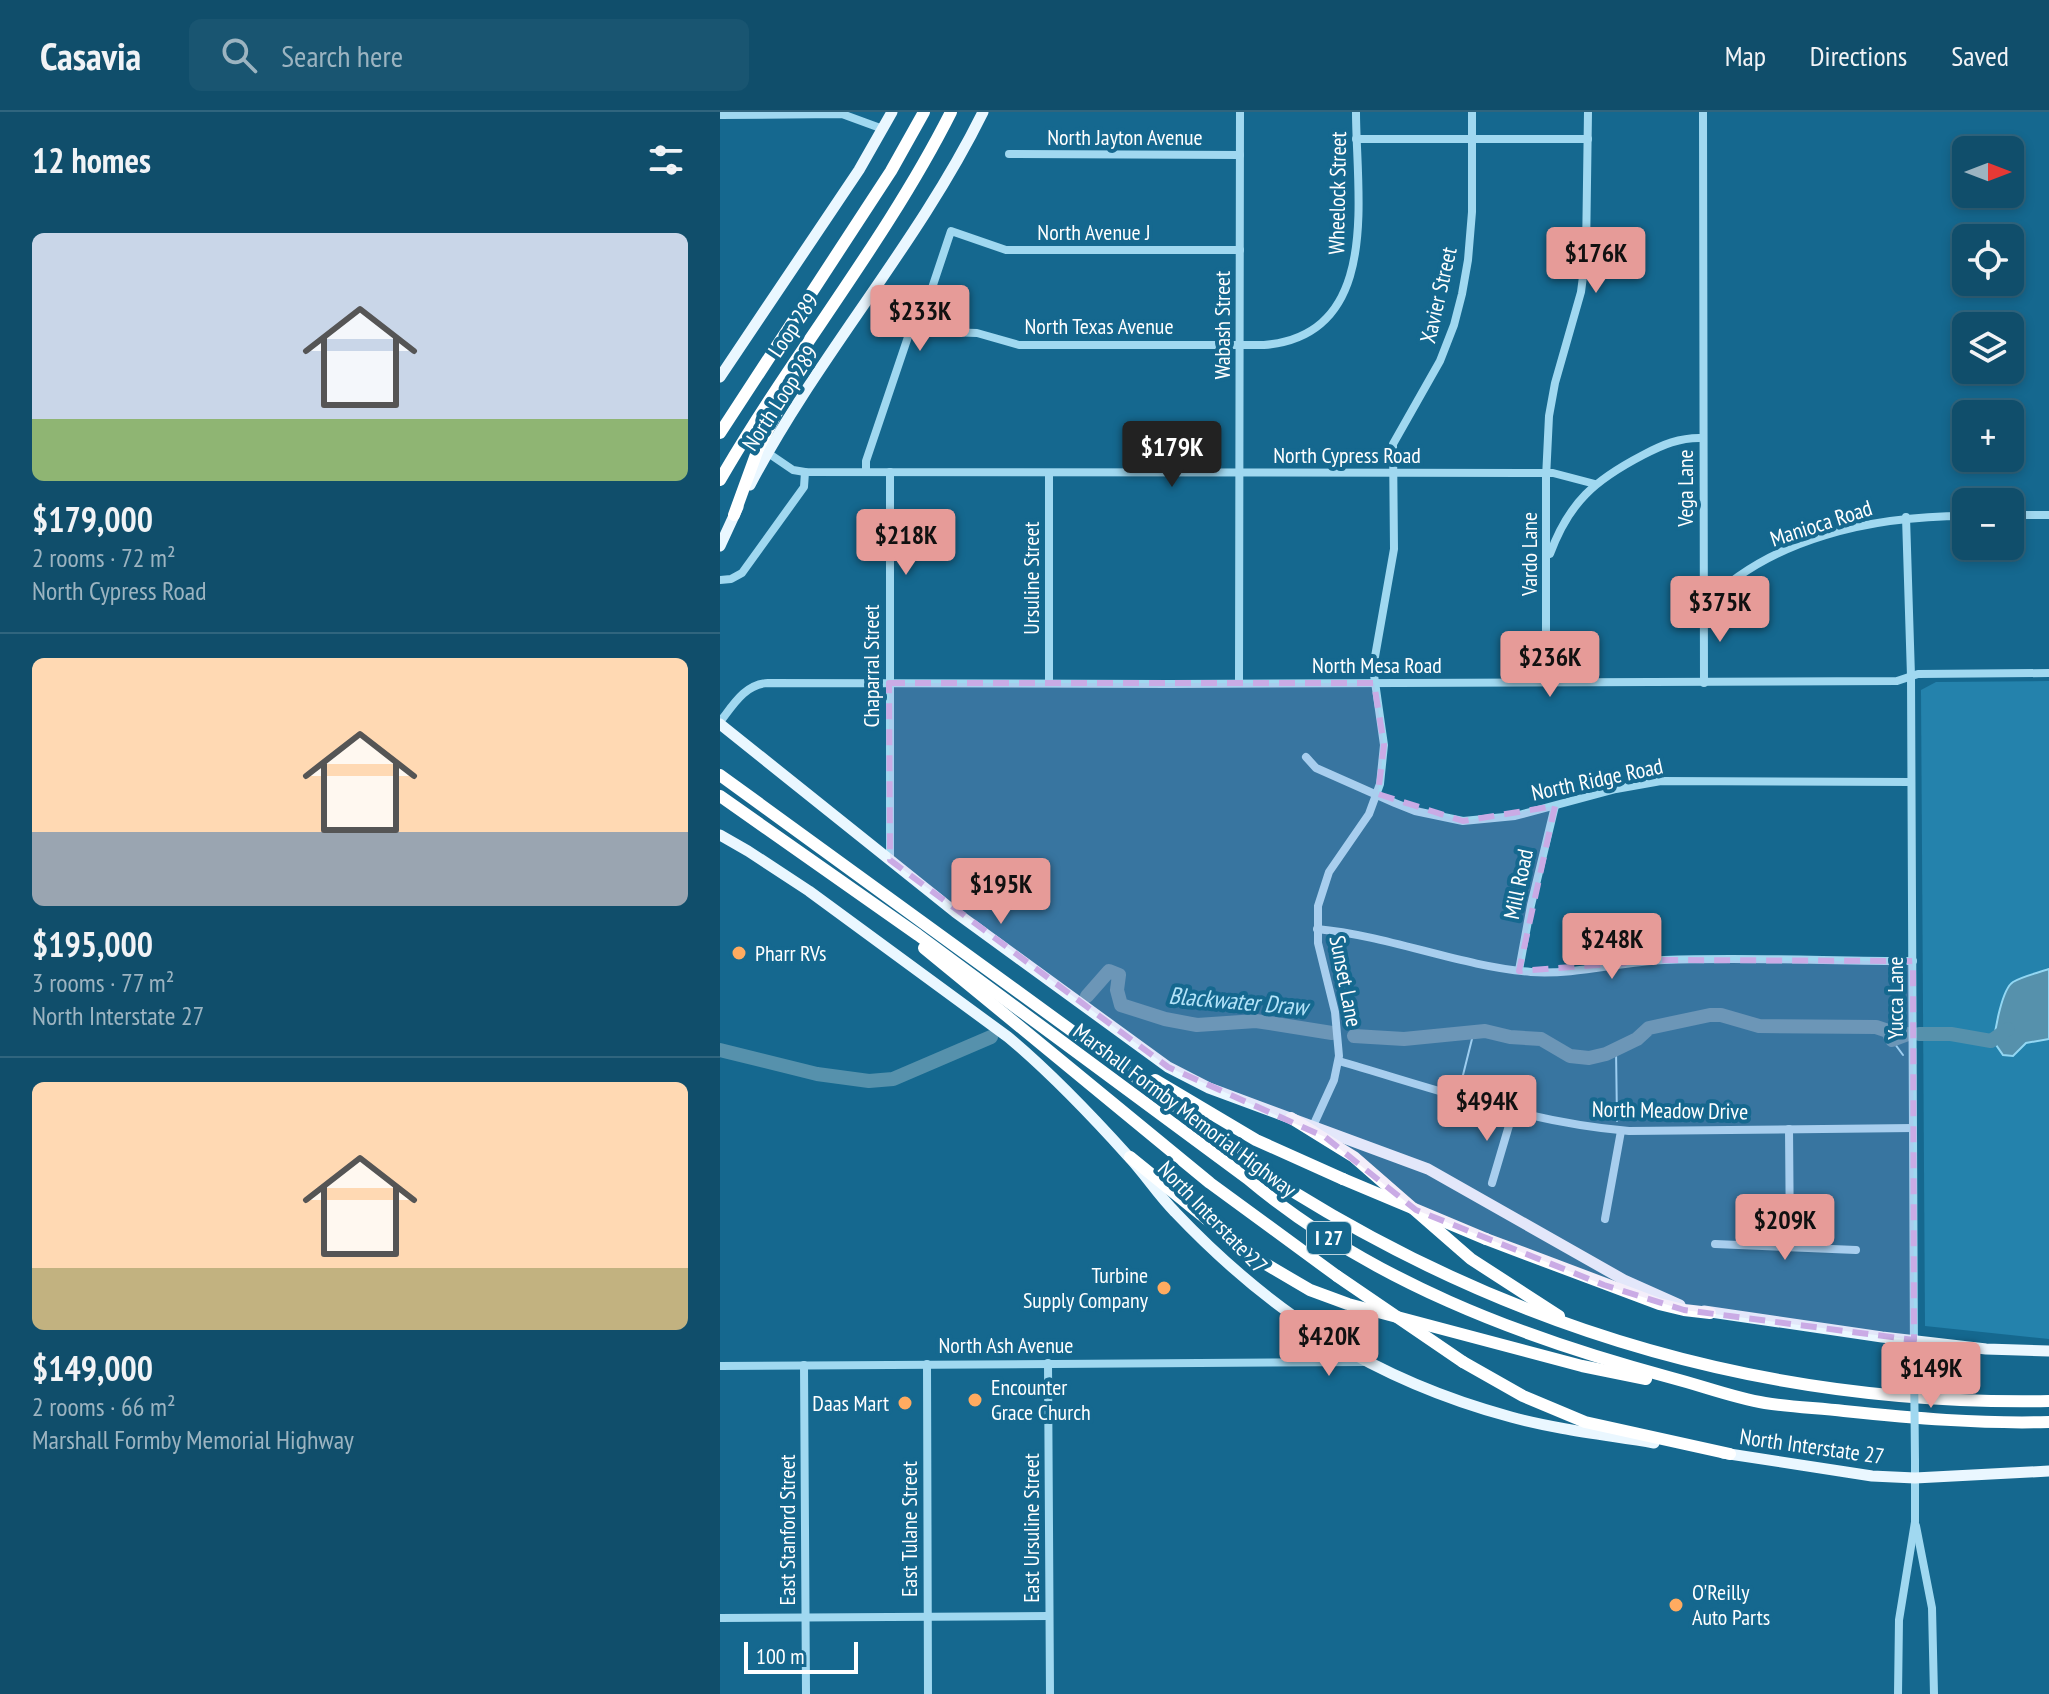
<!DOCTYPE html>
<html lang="en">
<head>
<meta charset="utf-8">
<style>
	body { margin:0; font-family:"PT Sans Narrow",sans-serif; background:#195571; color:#f1f3f6; height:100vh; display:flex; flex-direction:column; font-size:30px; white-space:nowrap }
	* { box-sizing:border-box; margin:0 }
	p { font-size:26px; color:#9cb4c1 }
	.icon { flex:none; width:44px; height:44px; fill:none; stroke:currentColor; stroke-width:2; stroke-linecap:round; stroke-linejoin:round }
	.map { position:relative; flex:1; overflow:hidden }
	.sheet { display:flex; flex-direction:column; background:#104e6b; width:720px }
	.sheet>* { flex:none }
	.needle { width:52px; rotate:90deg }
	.tools { position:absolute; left:1232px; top:24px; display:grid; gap:16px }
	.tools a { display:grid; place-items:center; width:72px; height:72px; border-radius:12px; background:#104e6b; box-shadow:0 4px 12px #0003,0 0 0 2px #30657e; font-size:40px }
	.scale { position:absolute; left:24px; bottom:20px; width:114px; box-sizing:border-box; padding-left:8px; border:4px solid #fff; border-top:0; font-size:22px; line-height:28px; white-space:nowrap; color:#fff; -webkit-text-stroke:6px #15688f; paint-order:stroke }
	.price { position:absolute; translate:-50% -68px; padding:0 18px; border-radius:8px; background:#e69b98; color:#111; font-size:26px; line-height:52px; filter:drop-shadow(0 2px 4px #0008) }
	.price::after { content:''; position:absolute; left:50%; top:48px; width:24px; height:18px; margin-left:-12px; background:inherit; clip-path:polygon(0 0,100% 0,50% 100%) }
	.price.selected { background:#222; color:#fff }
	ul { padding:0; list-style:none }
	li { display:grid; align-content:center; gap:16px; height:424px; padding:0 32px }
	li+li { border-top:2px solid #30657e }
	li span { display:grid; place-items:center; height:248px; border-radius:12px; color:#555 }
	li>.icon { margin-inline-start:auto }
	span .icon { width:144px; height:144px; fill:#fffc; stroke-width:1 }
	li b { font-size:34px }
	h2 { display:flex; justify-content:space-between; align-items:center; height:96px; padding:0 32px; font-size:34px }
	header { display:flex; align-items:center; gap:48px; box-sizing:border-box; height:112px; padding:0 40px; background:#104e6b; border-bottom:2px solid #30657e }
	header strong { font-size:38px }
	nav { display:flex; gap:44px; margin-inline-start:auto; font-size:28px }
	.search { width:560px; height:72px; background:#195571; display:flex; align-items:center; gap:20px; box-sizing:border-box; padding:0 28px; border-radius:12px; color:#9cb4c1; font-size:30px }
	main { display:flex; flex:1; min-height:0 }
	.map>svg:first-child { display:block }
</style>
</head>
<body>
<header>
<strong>Casavia</strong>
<div class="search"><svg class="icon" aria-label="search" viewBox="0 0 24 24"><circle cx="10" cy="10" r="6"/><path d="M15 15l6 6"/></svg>Search here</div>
<nav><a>Map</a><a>Directions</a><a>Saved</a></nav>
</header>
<main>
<section class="sheet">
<h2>12 homes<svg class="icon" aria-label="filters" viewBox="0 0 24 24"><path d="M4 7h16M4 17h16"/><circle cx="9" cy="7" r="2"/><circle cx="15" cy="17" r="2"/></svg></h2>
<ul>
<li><span style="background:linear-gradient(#c9d6e8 75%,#8fb573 0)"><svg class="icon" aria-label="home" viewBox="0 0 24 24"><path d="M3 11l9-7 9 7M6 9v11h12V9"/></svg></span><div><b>$179,000</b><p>2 rooms · 72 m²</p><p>North Cypress Road</p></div></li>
<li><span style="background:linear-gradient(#ffd9b3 70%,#9aa5b1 0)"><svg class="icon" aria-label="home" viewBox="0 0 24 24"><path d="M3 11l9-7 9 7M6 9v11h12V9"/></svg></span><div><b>$195,000</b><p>3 rooms · 77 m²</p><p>North Interstate 27</p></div></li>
<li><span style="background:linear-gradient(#ffd9b3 75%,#c2b280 0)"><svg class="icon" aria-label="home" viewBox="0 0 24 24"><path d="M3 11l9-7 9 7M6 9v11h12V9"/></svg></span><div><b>$149,000</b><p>2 rooms · 66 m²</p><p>Marshall Formby Memorial Highway</p></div></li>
</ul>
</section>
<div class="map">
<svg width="1329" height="1582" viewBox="0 0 1329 1582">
	<rect width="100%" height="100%" fill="#15688f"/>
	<path fill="#2482ac" d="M1329,569V1227L1205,1214L1201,578L1216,570Z"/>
	<path fill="#5691ac" stroke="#93d7f3" stroke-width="2" d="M1329,857V927L1306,931L1293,944L1283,943L1274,930C1275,917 1282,877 1293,870C1303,864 1318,861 1329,857Z"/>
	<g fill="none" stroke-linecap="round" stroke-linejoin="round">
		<g stroke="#93d7f3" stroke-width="2">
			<path d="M1172,928L1183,943"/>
			<path d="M896,937L897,1009"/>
			<path d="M740,975L754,919"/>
		</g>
		<g stroke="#5691ac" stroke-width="14">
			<path d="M367,884L389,859L399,863L397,878L401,893L445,907L477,913L536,909L612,921"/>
			<path d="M1199,922H1231L1271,929L1288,917"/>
			<path d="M634,924L684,927L765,919L790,925L821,927L850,944L869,946L886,942L917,927L929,916L990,903H1001L1039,914L1156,915L1168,919L1172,928L1188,922"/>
			<path d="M0,938L97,962L149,969L173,967L271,925"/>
		</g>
		<g stroke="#a0d8f0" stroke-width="8">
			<path d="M983,0L984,571"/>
			<path d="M0,3L122,2L163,17"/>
			<path d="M636,27H868"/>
			<path d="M289,42L520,43"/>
			<path d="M190,219L257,221L299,233H544C663,223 636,83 636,0"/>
			<path d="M48,341L73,358L85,360L833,361L875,372"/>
			<path d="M146,360V349L190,219L204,200L231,119L286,138H520"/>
			<path d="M329,361V571"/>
			<path d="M1290,403H1329"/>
			<path d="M1186,405L1191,564L1194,1248"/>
			<path d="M830,442C849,390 875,368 923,343C942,333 960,325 983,326"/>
			<path d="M0,468L11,467L22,461L84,375L85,360"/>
			<path d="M984,494C1050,425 1154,404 1246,404"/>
			<path d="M519,571L520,0"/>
			<path d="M826,571V366L829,304L835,271L861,180L866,141L868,0"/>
			<path d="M0,610C13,593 25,572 48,571L449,572L1177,569L1198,562L1329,561"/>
			<path d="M586,645L596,656L675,691L695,699L743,709L795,704L896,677L941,669L1191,670"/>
			<path d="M170,748V360"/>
			<path d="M597,817C670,824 739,854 811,860C855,863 900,850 944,848C1027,845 1110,849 1193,849"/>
			<path d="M799,858L811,793L835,694"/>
			<path d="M619,949C715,977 810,1011 909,1019L1193,1016"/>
			<path d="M593,1014L614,968L619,944L615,900L598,831V794L609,760L649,702L660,672L664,633L653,556L674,437L673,332L720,249L734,213L742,182L748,148L752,100V0"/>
			<path d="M1069,1017L1070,1135"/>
			<path d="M772,1071L793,1000"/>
			<path d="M885,1107L901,1019"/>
			<path d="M995,1132L1136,1138"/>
			<path d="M574,1249L589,1240L591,1226L588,1215"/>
			<path d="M328,1251L330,1582"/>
			<path d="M207,1252L208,1582"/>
			<path d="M84,1253L86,1582"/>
			<path d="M0,1254L647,1250"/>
			<path d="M1196,1414L1212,1496L1214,1582"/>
			<path d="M0,1506L329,1504"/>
			<path d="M1178,1582L1179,1508L1195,1410V1349"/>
		</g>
		<g stroke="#eaf7ff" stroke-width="11">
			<path d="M0,265L139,58L172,0"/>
			<path d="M30,373C98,243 198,132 263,0"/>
			<path d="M0,434L18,395"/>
			<path d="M0,612L235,800L448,955L489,976L708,1057L904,1168L960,1193"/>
			<path d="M0,723L28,739L89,779L288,925C331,961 371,1003 408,1044C425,1062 438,1083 455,1100C553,1203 654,1268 791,1305C838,1318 887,1323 934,1331"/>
			<path d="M984,1199L1162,1225L1266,1237L1329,1239"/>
			<path d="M1003,1341L1152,1364L1195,1366L1329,1359"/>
		</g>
		<g stroke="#fff" stroke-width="12">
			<path d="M0,321L171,59L204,0"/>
			<path d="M0,368C72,243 166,129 231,0"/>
			<path d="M14,403L38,337L89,239"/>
			<path d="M0,663L572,1079C803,1222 1057,1294 1329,1289"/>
			<path d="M0,684L198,823L528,1067C648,1168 802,1226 952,1266C983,1274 1014,1286 1045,1291C1071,1295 1098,1296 1124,1299C1192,1306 1260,1312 1329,1310"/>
			<path d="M204,836L490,1071L617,1164"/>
			<path d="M435,968L536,1028L623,1067"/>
			<path d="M571,1006L634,1045L751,1147L839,1204"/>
			<path d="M410,1045L532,1144L590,1178L628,1192L862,1254L926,1267"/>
			<path d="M766,1127L939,1192L964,1198L990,1201"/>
			<path d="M743,1250L803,1284L865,1310L1010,1342"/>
		</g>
		<path stroke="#a0d8f0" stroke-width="8" d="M1194,1248L1195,1349"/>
		<g stroke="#fff" stroke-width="12">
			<path d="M623,1067L766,1127"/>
			<path d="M617,1164L743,1250"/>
		</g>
	</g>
	<path fill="#caabe5" fill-opacity="0.2" stroke="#caabe5" stroke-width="6" stroke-dasharray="16 10" stroke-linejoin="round" d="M169,571H654L664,633L658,682L743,709L835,694L799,859L945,848L1193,849L1194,1228L964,1198L884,1173L696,1098L605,1025L448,955L170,748Z"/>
	<g fill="#ffab60" stroke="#15688f" stroke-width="3">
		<circle cx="19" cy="841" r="8"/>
		<circle cx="444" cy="1176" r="8"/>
		<circle cx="255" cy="1288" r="8"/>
		<circle cx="185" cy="1291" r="8"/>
		<circle cx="956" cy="1493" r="8"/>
	</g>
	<g text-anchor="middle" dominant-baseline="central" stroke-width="8" stroke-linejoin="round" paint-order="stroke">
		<rect fill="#15688f" stroke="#b9d2dd" stroke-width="2" x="587" y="1110" width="44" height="32" rx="6"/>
		<g font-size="20" font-weight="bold" fill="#fff">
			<text x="609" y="1126">I 27</text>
		</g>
		<g font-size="22" fill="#fff" stroke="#15688f">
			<text x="405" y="25">North Jayton Avenue</text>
			<text transform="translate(617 81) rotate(-89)">Wheelock Street</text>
			<text x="374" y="120">North Avenue J</text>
			<text transform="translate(718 183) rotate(-77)">Xavier Street</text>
			<text transform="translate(73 213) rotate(-56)">Loop 289</text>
			<text transform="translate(502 213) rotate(-90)">Wabash Street</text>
			<text x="379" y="214">North Texas Avenue</text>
			<text transform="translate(60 286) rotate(-57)">North Loop 289</text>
			<text x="627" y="343">North Cypress Road</text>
			<text transform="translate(965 376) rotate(-90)">Vega Lane</text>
			<text transform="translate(1101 411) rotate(-18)">Manioca Road</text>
			<text transform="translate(809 442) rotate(-90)">Vardo Lane</text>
			<text transform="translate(311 466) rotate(-90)">Ursuline Street</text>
			<text x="657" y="553">North Mesa Road</text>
			<text transform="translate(151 554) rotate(-90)">Chaparral Street</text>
			<text transform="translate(877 667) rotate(-12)">North Ridge Road</text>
			<text transform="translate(798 772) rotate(-78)">Mill Road</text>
			<text transform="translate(626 869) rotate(79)">Sunset Lane</text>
			<text transform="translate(1175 886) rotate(-90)">Yucca Lane</text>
			<text transform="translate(465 998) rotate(37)">Marshall Formby Memorial Highway</text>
			<text transform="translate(950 998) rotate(1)">North Meadow Drive</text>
			<text transform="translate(493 1105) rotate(46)">North Interstate 27</text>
			<text x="286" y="1233">North Ash Avenue</text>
			<text transform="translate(1092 1334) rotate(8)">North Interstate 27</text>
			<text transform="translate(311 1416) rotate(-90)">East Ursuline Street</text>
			<text transform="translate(189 1417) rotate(-90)">East Tulane Street</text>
			<text transform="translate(67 1418) rotate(-90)">East Stanford Street</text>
		</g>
		<g font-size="22" fill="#fff" stroke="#15688f" text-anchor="start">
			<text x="35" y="841">Pharr RVs</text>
			<text x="428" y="1163" text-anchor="end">Turbine<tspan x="428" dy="25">Supply Company</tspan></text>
			<text x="271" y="1275">Encounter<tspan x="271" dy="25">Grace Church</tspan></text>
			<text x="169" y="1291" text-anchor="end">Daas Mart</text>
			<text x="972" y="1480">O'Reilly<tspan x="972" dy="25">Auto Parts</tspan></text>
		</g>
		<g font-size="24" font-style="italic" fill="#b4e4f9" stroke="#15688f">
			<text transform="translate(518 889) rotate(5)">Blackwater Draw</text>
		</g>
	</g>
</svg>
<div class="tools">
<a><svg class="needle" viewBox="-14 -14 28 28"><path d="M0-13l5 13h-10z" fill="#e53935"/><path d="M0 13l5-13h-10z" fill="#9cb4c1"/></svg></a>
<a><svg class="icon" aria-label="locate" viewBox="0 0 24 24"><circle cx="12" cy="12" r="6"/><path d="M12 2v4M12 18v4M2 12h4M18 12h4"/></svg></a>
<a><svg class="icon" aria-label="layers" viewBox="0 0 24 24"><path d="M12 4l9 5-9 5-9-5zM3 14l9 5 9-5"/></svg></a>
<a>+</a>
<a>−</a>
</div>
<div class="scale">100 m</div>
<b class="price" style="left:876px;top:183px">$176K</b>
<b class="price" style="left:200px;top:241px">$233K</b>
<b class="price selected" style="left:452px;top:377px">$179K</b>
<b class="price" style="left:186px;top:465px">$218K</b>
<b class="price" style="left:1000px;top:532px">$375K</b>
<b class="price" style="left:830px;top:587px">$236K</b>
<b class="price" style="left:281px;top:814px">$195K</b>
<b class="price" style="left:892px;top:869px">$248K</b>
<b class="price" style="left:767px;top:1031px">$494K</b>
<b class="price" style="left:1065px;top:1150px">$209K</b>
<b class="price" style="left:609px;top:1266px">$420K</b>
<b class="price" style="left:1211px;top:1298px">$149K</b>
</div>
</main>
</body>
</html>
